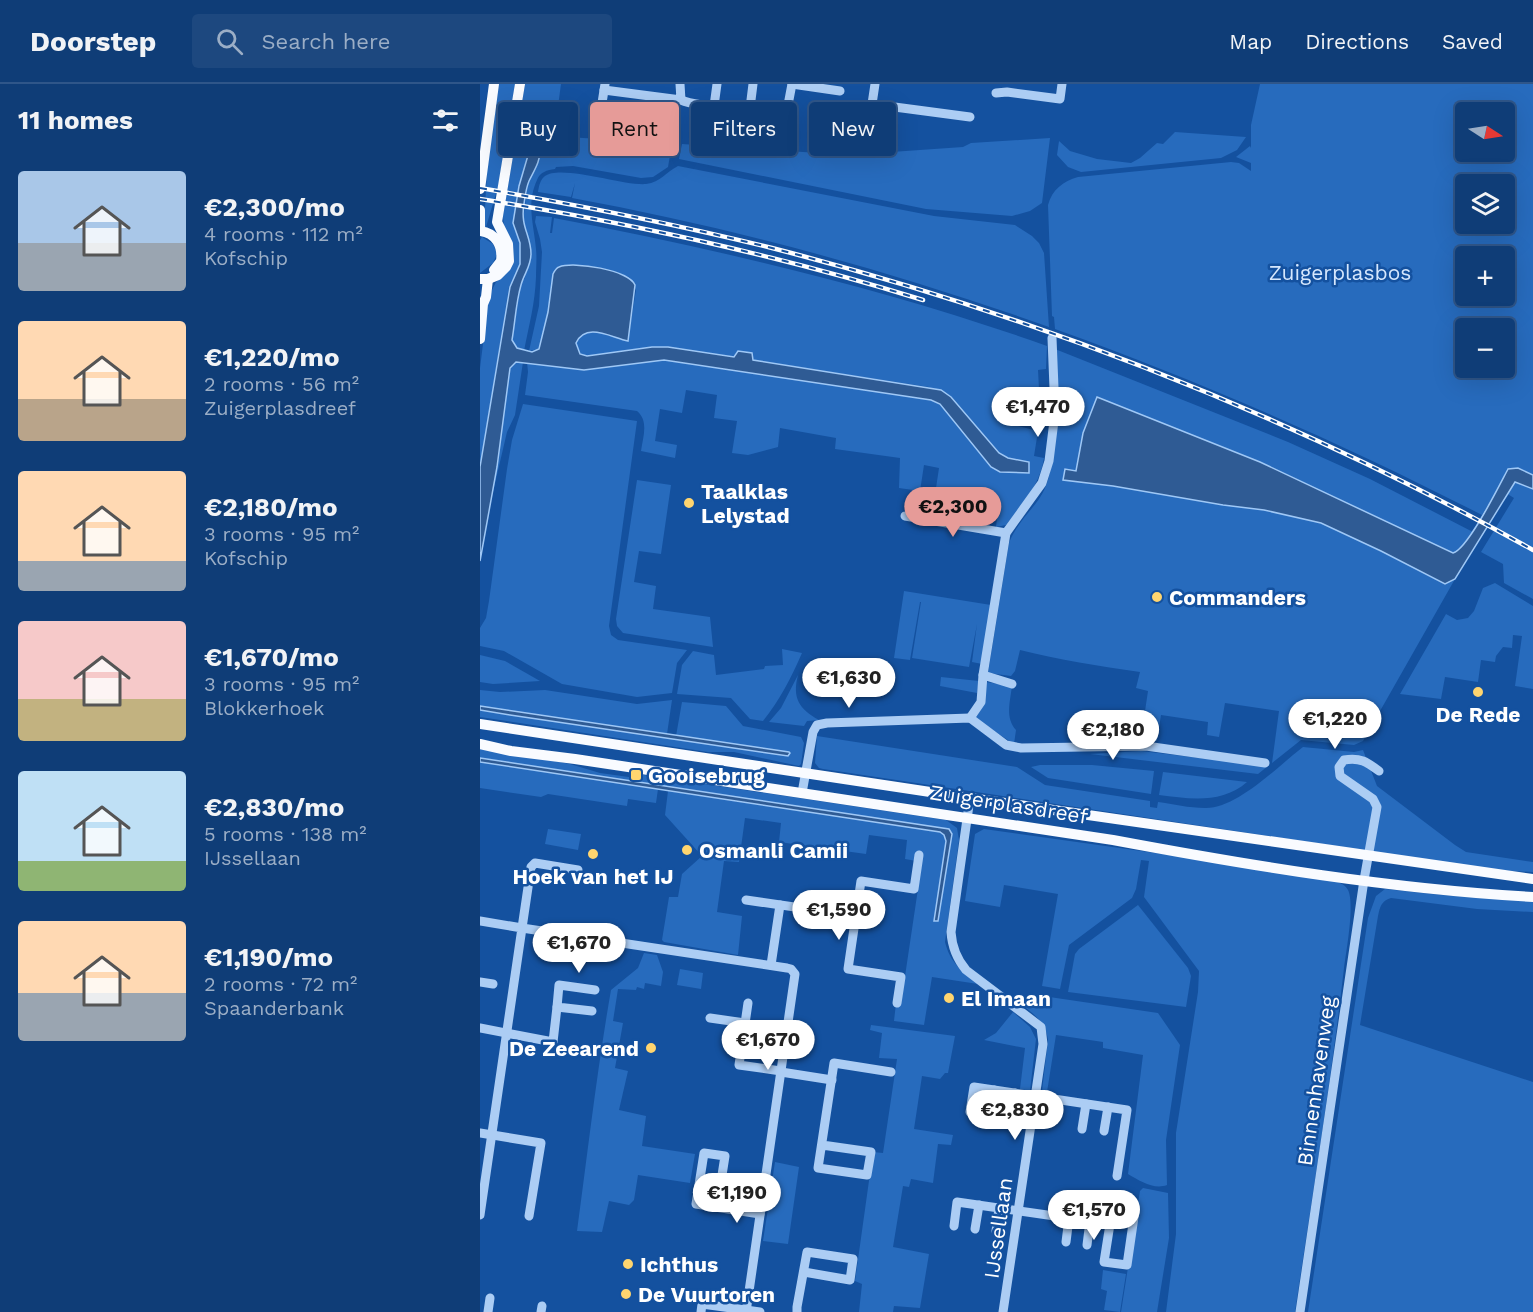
<!DOCTYPE html>
<html lang="en">
<head>
<meta charset="utf-8">
<style>
	body { margin:0; font-family:"Work Sans",sans-serif; background:#1d487f; color:#f1f3f6; height:100vh; display:flex; flex-direction:column; font-size:22px; white-space:nowrap }
	* { box-sizing:border-box; margin:0 }
	p { font-size:20px; color:#9baec6 }
	.icon { flex:none; width:33px; height:33px; fill:none; stroke:currentColor; stroke-width:2; stroke-linecap:round; stroke-linejoin:round }
	.map { position:relative; flex:1; overflow:hidden }
	.drawer { display:flex; flex-direction:column; background:#0f3d77; width:480px }
	.drawer>* { flex:none }
	.banner { position:absolute; left:18px; top:18px; width:570px; height:54px; display:flex; gap:12px }
	.needle { width:39px; rotate:102deg }
	.buttons { position:absolute; left:975px; top:18px; display:grid; gap:12px }
	.buttons a { display:grid; place-items:center; width:60px; height:60px; border-radius:6px; background:#0f3d77; box-shadow:0 6px 24px #0002,0 0 0 2px #2f5689; font-size:30px }
	.price { position:absolute; translate:-50% -51px; padding:0 14px; border-radius:21px; background:#fff; color:#222; font-size:20px; line-height:39px; filter:drop-shadow(0 2px 3px #0008) }
	.price::after { content:''; position:absolute; left:50%; top:36px; width:18px; height:14px; margin-left:-9px; background:inherit; clip-path:polygon(0 0,100% 0,50% 100%) }
	.price.active { background:#e69b98; color:#111 }
	ul { padding:0; list-style:none }
	li { display:flex; align-items:center; gap:18px; height:150px; padding:0 18px }
	li span { display:grid; place-items:center; flex:none; width:168px; height:120px; border-radius:6px; color:#555 }
	li>.icon { margin-inline-start:auto }
	span .icon { width:72px; height:72px; fill:#fffc; stroke-width:1 }
	li b { font-size:26px }
	h2 { display:flex; justify-content:space-between; align-items:center; height:72px; padding:0 18px; font-size:26px }
	.tag { padding:0 21px; border-radius:6px; background:#0f3d77; box-shadow:0 6px 24px #0002,0 0 0 2px #2f5689; font-size:21px; line-height:54px }
	.tag.active { background:#e69b98; color:#111 }
	header { display:flex; align-items:center; gap:36px; box-sizing:border-box; height:84px; padding:0 30px; background:#0f3d77; border-bottom:2px solid #2f5689 }
	header strong { font-size:28px }
	nav { display:flex; gap:33px; margin-inline-start:auto; font-size:21px }
	.search { width:420px; height:54px; background:#1d487f; display:flex; align-items:center; gap:15px; box-sizing:border-box; padding:0 21px; border-radius:6px; color:#9baec6; font-size:22px }
	main { display:flex; flex:1; min-height:0 }
	.map>svg:first-child { display:block }
</style>
</head>
<body>
<header>
<strong>Doorstep</strong>
<div class="search"><svg class="icon" aria-label="search" viewBox="0 0 24 24"><circle cx="10" cy="10" r="6"/><path d="M15 15l6 6"/></svg>Search here</div>
<nav><a>Map</a><a>Directions</a><a>Saved</a></nav>
</header>
<main>
<section class="drawer">
<h2>11 homes<svg class="icon" aria-label="filters" viewBox="0 0 24 24"><path d="M4 7h16M4 17h16"/><circle cx="9" cy="7" r="2"/><circle cx="15" cy="17" r="2"/></svg></h2>
<ul>
<li><span style="background:linear-gradient(#a9c7e8 60%,#9aa5b1 0)"><svg class="icon" aria-label="home" viewBox="0 0 24 24"><path d="M3 11l9-7 9 7M6 9v11h12V9"/></svg></span><div><b>€2,300/mo</b><p>4 rooms · 112 m²</p><p>Kofschip</p></div></li>
<li><span style="background:linear-gradient(#ffd9b3 65%,#b9a48a 0)"><svg class="icon" aria-label="home" viewBox="0 0 24 24"><path d="M3 11l9-7 9 7M6 9v11h12V9"/></svg></span><div><b>€1,220/mo</b><p>2 rooms · 56 m²</p><p>Zuigerplasdreef</p></div></li>
<li><span style="background:linear-gradient(#ffd9b3 75%,#9aa5b1 0)"><svg class="icon" aria-label="home" viewBox="0 0 24 24"><path d="M3 11l9-7 9 7M6 9v11h12V9"/></svg></span><div><b>€2,180/mo</b><p>3 rooms · 95 m²</p><p>Kofschip</p></div></li>
<li><span style="background:linear-gradient(#f6c9c9 65%,#c2b280 0)"><svg class="icon" aria-label="home" viewBox="0 0 24 24"><path d="M3 11l9-7 9 7M6 9v11h12V9"/></svg></span><div><b>€1,670/mo</b><p>3 rooms · 95 m²</p><p>Blokkerhoek</p></div></li>
<li><span style="background:linear-gradient(#bfe0f5 75%,#8fb573 0)"><svg class="icon" aria-label="home" viewBox="0 0 24 24"><path d="M3 11l9-7 9 7M6 9v11h12V9"/></svg></span><div><b>€2,830/mo</b><p>5 rooms · 138 m²</p><p>IJssellaan</p></div></li>
<li><span style="background:linear-gradient(#ffd9b3 60%,#9aa5b1 0)"><svg class="icon" aria-label="home" viewBox="0 0 24 24"><path d="M3 11l9-7 9 7M6 9v11h12V9"/></svg></span><div><b>€1,190/mo</b><p>2 rooms · 72 m²</p><p>Spaanderbank</p></div></li>
</ul>
</section>
<div class="map">
<svg width="1053" height="1228" viewBox="0 0 1053 1228">
	<rect width="100%" height="100%" fill="#14519f"/>
	<g fill="#276bbd" fill-rule="evenodd">
		<path d="M19,0H35L18,103L6,143H4L7,87Z"/>
		<path d="M45,0H81L74,52L192,60L188,83L173,93L161,94L93,82L76,83L75,85C67,86 60,88 57,96C46,120 54,141 56,165C57,174 56,184 56,193C55,220 49,241 44,267L37,264L32,256L41,199L45,194L49,157L43,137L48,99V68L33,139L40,159V180L29,203L0,383V284L9,212L16,198L28,186L23,132Z"/>
		<path d="M780,0H1053V515L1024,499L1023,480L1001,468L1034,414L1018,404L1002,431C862,359 722,298 575,245L574,233L572,232L568,121C572,106 583,97 598,93L751,78L759,79L771,87V79L756,73L770,62L771,64V41ZM986,28H1024V68H986ZM986,100H1024V140H986ZM986,172H1024V212H986ZM986,244H1024V284H986Z"/>
		<path d="M695,48L766,53L757,66L741,74L601,88L588,83L577,71L579,57L590,67L617,75L651,79L660,74L677,59L683,60Z"/>
		<path d="M570,54L562,119L550,127L532,132L446,125L199,75L202,60L368,71L483,63L491,59Z"/>
		<path d="M198,82L454,132L535,141L552,152L559,159L564,169L569,243C415,188 255,144 92,114L95,99L91,113L58,108C59,102 60,96 65,92C81,80 144,102 166,100C181,98 186,88 198,82Z"/>
		<path d="M56,132L72,133L70,149H72L74,134C241,166 408,205 567,262L566,285L558,286L559,305H531L526,339L558,347L554,372L564,374C560,401 543,419 526,441L516,443L517,434L453,424L459,384L444,381L440,407L419,404L420,374L355,365L356,354L300,344L298,363L268,371L252,369L257,337L234,334L237,311L206,306L202,329L180,325L175,357L197,361L195,374L161,367C163,353 169,337 157,327L45,311L48,288L47,278L104,286L184,276L451,316L460,320L511,383L520,388L549,389V378L528,374L519,369L449,303L273,276L272,269L255,273L188,263H172L107,272L100,270L96,259C107,237 130,254 148,256L156,206L149,193C127,184 104,183 80,182L73,190L68,228L59,265L49,267L59,222L62,168L60,155L55,138Z"/>
		<path d="M2,153L13,160L17,170L13,179L0,189V156Z"/>
		<path d="M575,265L808,358L890,395L993,448L978,467L972,469L780,378L617,313L603,349L596,387L585,386L584,396L633,402L784,426L841,439L901,467L965,500L975,495L883,657L874,661L821,656L792,679L799,627L745,619L739,653L727,651L728,638L681,631L677,657L651,658L653,646L662,647L668,607L656,604L660,588C619,582 579,576 540,566L535,587L531,592L508,589L529,459C536,441 548,430 559,415C568,402 570,388 573,373Z"/>
		<path d="M36,278H43L35,331L27,348L9,425L17,383L30,284Z"/>
		<path d="M43,320L157,337L129,542L131,551L138,556L207,566L197,579L192,609L157,613L82,600L24,567L0,562V544L6,534L9,517L27,385L32,356Z"/>
		<path d="M157,396L191,401L181,470L159,467L154,498L176,502L173,525L230,533L233,563L143,549L137,542L136,535Z"/>
		<path d="M1015,499L1053,522V605L1035,602L1042,552L1033,551L1032,564L1023,563L1016,572L1015,578L1001,576L998,598L965,593L961,615L920,610L966,530L977,536L988,534L994,527L1003,504Z"/>
		<path d="M424,507L511,521L502,580L492,578L497,540L489,583L432,574L441,518H440L430,576L414,574Z"/>
		<path d="M302,565L322,569C311,594 300,616 283,637L270,635L251,614L197,610L202,581L213,567L234,571L236,591L284,585L285,582L303,581Z"/>
		<path d="M0,571L25,577L60,597L13,600L0,598Z"/>
		<path d="M318,591C312,614 319,625 339,636L327,637L324,642L289,638L301,624Z"/>
		<path d="M461,593L499,597L497,609L460,602Z"/>
		<path d="M506,598L532,602C530,618 525,634 536,646L534,660L494,634C504,627 504,610 506,598Z"/>
		<path d="M0,606L20,608L65,606L157,620L192,616L187,650L196,652L202,618L246,622L263,642L321,653L324,659L321,680L319,682L254,668H228L0,633Z"/>
		<path d="M337,652L537,683L565,701L670,717V723L677,724L678,718C693,720 709,724 725,724C757,725 798,682 823,663L874,668L883,666L897,702L975,761L986,768L1053,778V788L1014,786L343,685L339,684L335,679Z"/>
		<path d="M0,662L90,680L120,689L156,694L157,690L164,691L466,736L477,744L479,756L465,858C470,879 483,888 498,900L452,893L444,941L414,937L416,919H421L442,778L425,775L427,756L389,751L386,770L299,758L301,739L265,734L259,778L244,777L237,828L262,832L258,871L184,858L182,856L189,813H198L202,790L222,772L185,731L188,707L460,748L464,750L466,757L454,836L469,745L0,674Z"/>
		<path d="M661,667L788,682L778,690L610,670Z"/>
		<path d="M0,678L178,705L176,719L148,715L147,722L68,710L61,713L0,704Z"/>
		<path d="M560,681H612L674,687L671,710L568,694L551,683Z"/>
		<path d="M683,688L767,698C742,720 710,715 679,711Z"/>
		<path d="M68,745L101,750L98,766L65,760Z"/>
		<path d="M504,745L747,779L849,795C856,797 864,799 868,806C875,820 866,868 864,884C851,999 832,1113 815,1228H686L696,1150V1049L718,908L719,887L664,813L669,777L661,776L656,805L652,814L589,861L580,905L562,902L578,810L524,801L520,823L485,817L495,750Z"/>
		<path d="M905,805L962,811L1053,816V828L997,825L911,814C901,817 900,823 898,832L880,941L1053,998V1228H828L888,834L896,812Z"/>
		<path d="M658,821L708,884L711,892L706,923L588,908L595,870L599,865Z"/>
		<path d="M164,869L177,871L183,888L181,902L165,899L164,905L157,903L156,906L138,905L133,937L143,939L135,984L148,987L139,1026L166,1032L162,1062L215,1070L210,1099L158,1091L154,1116L149,1121L129,1117L122,1148L97,1147C108,1066 117,986 131,906L158,884Z"/>
		<path d="M200,885L223,889L221,905L197,901Z"/>
		<path d="M549,910L678,929L700,961L686,1056L687,1101C674,1106 660,1097 648,1090L663,971L623,964V958L576,951L567,1008L562,1007L568,956C566,938 553,929 539,919Z"/>
		<path d="M533,928L550,943L556,955L550,1007L540,1005L545,964L504,956L516,949Z"/>
		<path d="M391,941L475,952L468,989H465L460,995L442,992L434,1045L473,1051L471,1061L458,1060L453,1099L431,1095L429,1103L423,1102L413,1163L449,1170L440,1224L414,1222L413,1228H379L382,1200L375,1197L393,1068L403,1069L417,975L399,974L402,949L390,946Z"/>
		<path d="M295,1078L319,1083L308,1160L283,1157Z"/>
		<path d="M663,1104L688,1109L689,1154L677,1228H641L660,1107Z"/>
		<path d="M623,1186L646,1190L640,1228L624,1226L627,1207L621,1205Z"/>
	</g>
	<g fill="#2f5b94" stroke="#9fc8f6" stroke-width="1.5">
		<path d="M51,61L61,63C60,78 55,85 49,97C46,104 45,113 44,120C40,143 51,151 51,170C51,182 44,190 41,201C36,218 35,239 32,256L37,264L52,268L59,265L68,228L73,190C75,186 76,184 79,183C94,177 149,186 155,201L148,257C130,253 106,238 96,259L100,270L107,272L172,263H188L254,273L258,267L272,269L273,276L461,306L471,313L519,369L528,374L549,378V389L520,388L511,383L460,320L451,316L184,276L104,286L36,278L30,284L17,383L0,477V383L30,203L40,180V159L33,139L39,102Z"/>
		<path d="M617,313L780,378L973,469C988,465 1019,402 1028,385L1038,384L1053,391V405L1035,398L975,495L965,500L901,467L841,439L784,426L743,421L633,402L583,396L585,385L596,387L603,349Z"/>
		<path d="M0,622L309,668L310,669L308,672L30,631L0,626Z"/>
		<path d="M0,674L469,745L472,750L458,837H454L466,757L464,751L460,748L0,678Z"/>
	</g>
	<g fill="none" stroke-linecap="round" stroke-linejoin="round">
		<g stroke="#accdf4" stroke-width="9">
			<path d="M312,0L360,7"/>
			<path d="M395,0L392,20L490,33"/>
			<path d="M124,6L201,16L200,0"/>
			<path d="M516,9L527,8L580,15L582,0"/>
			<path d="M201,16C220,24 283,27 305,25L308,21L312,0"/>
			<path d="M122,19L125,0"/>
			<path d="M234,22L237,0"/>
			<path d="M270,24L273,0"/>
			<path d="M379,69L384,42L392,20"/>
			<path d="M425,432L526,449"/>
			<path d="M503,591L532,600"/>
			<path d="M490,634L501,618L503,591L526,449L562,399L569,377L575,329L572,254"/>
			<path d="M322,709L333,648L337,641L347,639L490,634L526,661L541,664L666,662L785,679"/>
			<path d="M490,714L471,848C472,863 476,874 486,886L561,943L563,960L523,1228"/>
			<path d="M98,786L55,779L51,783L42,844L307,884L311,885L315,890L266,1228"/>
			<path d="M266,816L376,832"/>
			<path d="M0,837L42,844L0,1131"/>
			<path d="M291,881L300,821"/>
			<path d="M0,898L13,900"/>
			<path d="M268,919L259,981L301,987"/>
			<path d="M417,919L421,893L368,885L381,797L434,805L439,771"/>
			<path d="M112,927L77,923L79,901L115,906"/>
			<path d="M230,934L265,939"/>
			<path d="M0,944L73,958L77,923"/>
			<path d="M301,988L352,996"/>
			<path d="M490,1028L494,1003L647,1026L637,1092"/>
			<path d="M510,1031L514,1006"/>
			<path d="M531,1034L535,1009"/>
			<path d="M602,1045L606,1020"/>
			<path d="M624,1047L628,1023"/>
			<path d="M0,1049L61,1059L49,1132"/>
			<path d="M342,1061L391,1068L387,1091L338,1084L354,979L411,988"/>
			<path d="M237,1123L245,1072L224,1069L216,1120L280,1130"/>
			<path d="M474,1142L477,1118L630,1140L624,1178L647,1181L655,1126"/>
			<path d="M495,1145L499,1121"/>
			<path d="M516,1147L519,1124"/>
			<path d="M586,1158L589,1134"/>
			<path d="M607,1161L610,1137"/>
			<path d="M8,1228L10,1214"/>
			<path d="M61,1228L62,1222"/>
			<path d="M221,1228L222,1220L280,1228"/>
			<path d="M317,1228V1223L327,1168L373,1175L370,1196L324,1188"/>
			<path d="M820,1228L884,796L897,723L893,715L860,692L859,683L864,676C880,673 887,678 899,687"/>
		</g>
		<g stroke="#f9fbff" stroke-width="10">
			<path d="M0,105L14,0"/>
			<path d="M0,126V145"/>
			<path d="M0,147C16,149 23,162 21,177L14,186"/>
			<path d="M0,195H8L18,191L26,183L29,177L28,160L17,138L40,0"/>
			<path d="M0,255L3,220L6,213L8,195"/>
			<path d="M0,640L490,714L1053,795"/>
			<path d="M0,660L31,667L95,675L633,756C772,782 912,805 1053,813"/>
		</g>
		<g stroke="#fff" stroke-width="4.5">
			<g id="rail">
				<path d="M0,104C98,121 195,140 292,164C557,232 814,333 1053,466"/>
				<path d="M0,115C150,139 298,171 443,216"/>
			</g>
		</g>
		<use href="#rail" stroke="#14519f" stroke-width="2" stroke-dasharray="7" stroke-linecap="butt"/>
	</g>
	<g fill="#ffd56f" stroke="#14519f" stroke-width="2">
		<circle cx="209" cy="419" r="6"/>
		<circle cx="677" cy="513" r="6"/>
		<circle cx="998" cy="608" r="6"/>
		<rect x="150" y="685" width="12" height="12" rx="3"/>
		<circle cx="207" cy="766" r="6"/>
		<circle cx="113" cy="770" r="6"/>
		<circle cx="469" cy="914" r="6"/>
		<circle cx="171" cy="964" r="6"/>
		<circle cx="148" cy="1180" r="6"/>
		<circle cx="146" cy="1210" r="6"/>
	</g>
	<g text-anchor="middle" dominant-baseline="central" stroke-width="5" stroke-linejoin="round" paint-order="stroke">
		<g font-size="21" fill="#d5e7fd" stroke="#14519f">
			<text x="860" y="188">Zuigerplasbos</text>
		</g>
		<g font-size="21" font-weight="bold" fill="#fff" stroke="#14519f" text-anchor="start">
			<text x="221" y="407">Taalklas<tspan x="221" dy="24">Lelystad</tspan></text>
			<text x="689" y="513">Commanders</text>
			<text x="998" y="630" text-anchor="middle">De Rede</text>
			<text x="168" y="691">Gooisebrug</text>
			<text x="219" y="766">Osmanli Camii</text>
			<text x="113" y="792" text-anchor="middle">Hoek van het IJ</text>
			<text x="481" y="914">El Imaan</text>
			<text x="159" y="964" text-anchor="end">De Zeearend</text>
			<text x="160" y="1180">Ichthus</text>
			<text x="158" y="1210">De Vuurtoren</text>
		</g>
		<g font-size="21" fill="#fff" stroke="#14519f">
			<text transform="translate(529 720) rotate(9)">Zuigerplasdreef</text>
			<text transform="translate(836 997) rotate(-82)">Binnenhavenweg</text>
			<text transform="translate(518 1144) rotate(-82)">IJssellaan</text>
		</g>
	</g>
</svg>
<div class="buttons">
<a><svg class="needle" viewBox="-14 -14 28 28"><path d="M0-13l5 13h-10z" fill="#e53935"/><path d="M0 13l5-13h-10z" fill="#9baec6"/></svg></a>
<a><svg class="icon" aria-label="layers" viewBox="0 0 24 24"><path d="M12 4l9 5-9 5-9-5zM3 14l9 5 9-5"/></svg></a>
<a>+</a>
<a>−</a>
</div>
<b class="price" style="left:558px;top:354px">€1,470</b>
<b class="price active" style="left:473px;top:454px">€2,300</b>
<b class="price" style="left:369px;top:625px">€1,630</b>
<b class="price" style="left:855px;top:666px">€1,220</b>
<b class="price" style="left:633px;top:677px">€2,180</b>
<b class="price" style="left:359px;top:857px">€1,590</b>
<b class="price" style="left:99px;top:890px">€1,670</b>
<b class="price" style="left:288px;top:987px">€1,670</b>
<b class="price" style="left:535px;top:1057px">€2,830</b>
<b class="price" style="left:257px;top:1140px">€1,190</b>
<b class="price" style="left:614px;top:1157px">€1,570</b>
<div class="banner">
<a class="tag">Buy</a>
<a class="tag active">Rent</a>
<a class="tag">Filters</a>
<a class="tag">New</a>
</div>
</div>
</main>
</body>
</html>
